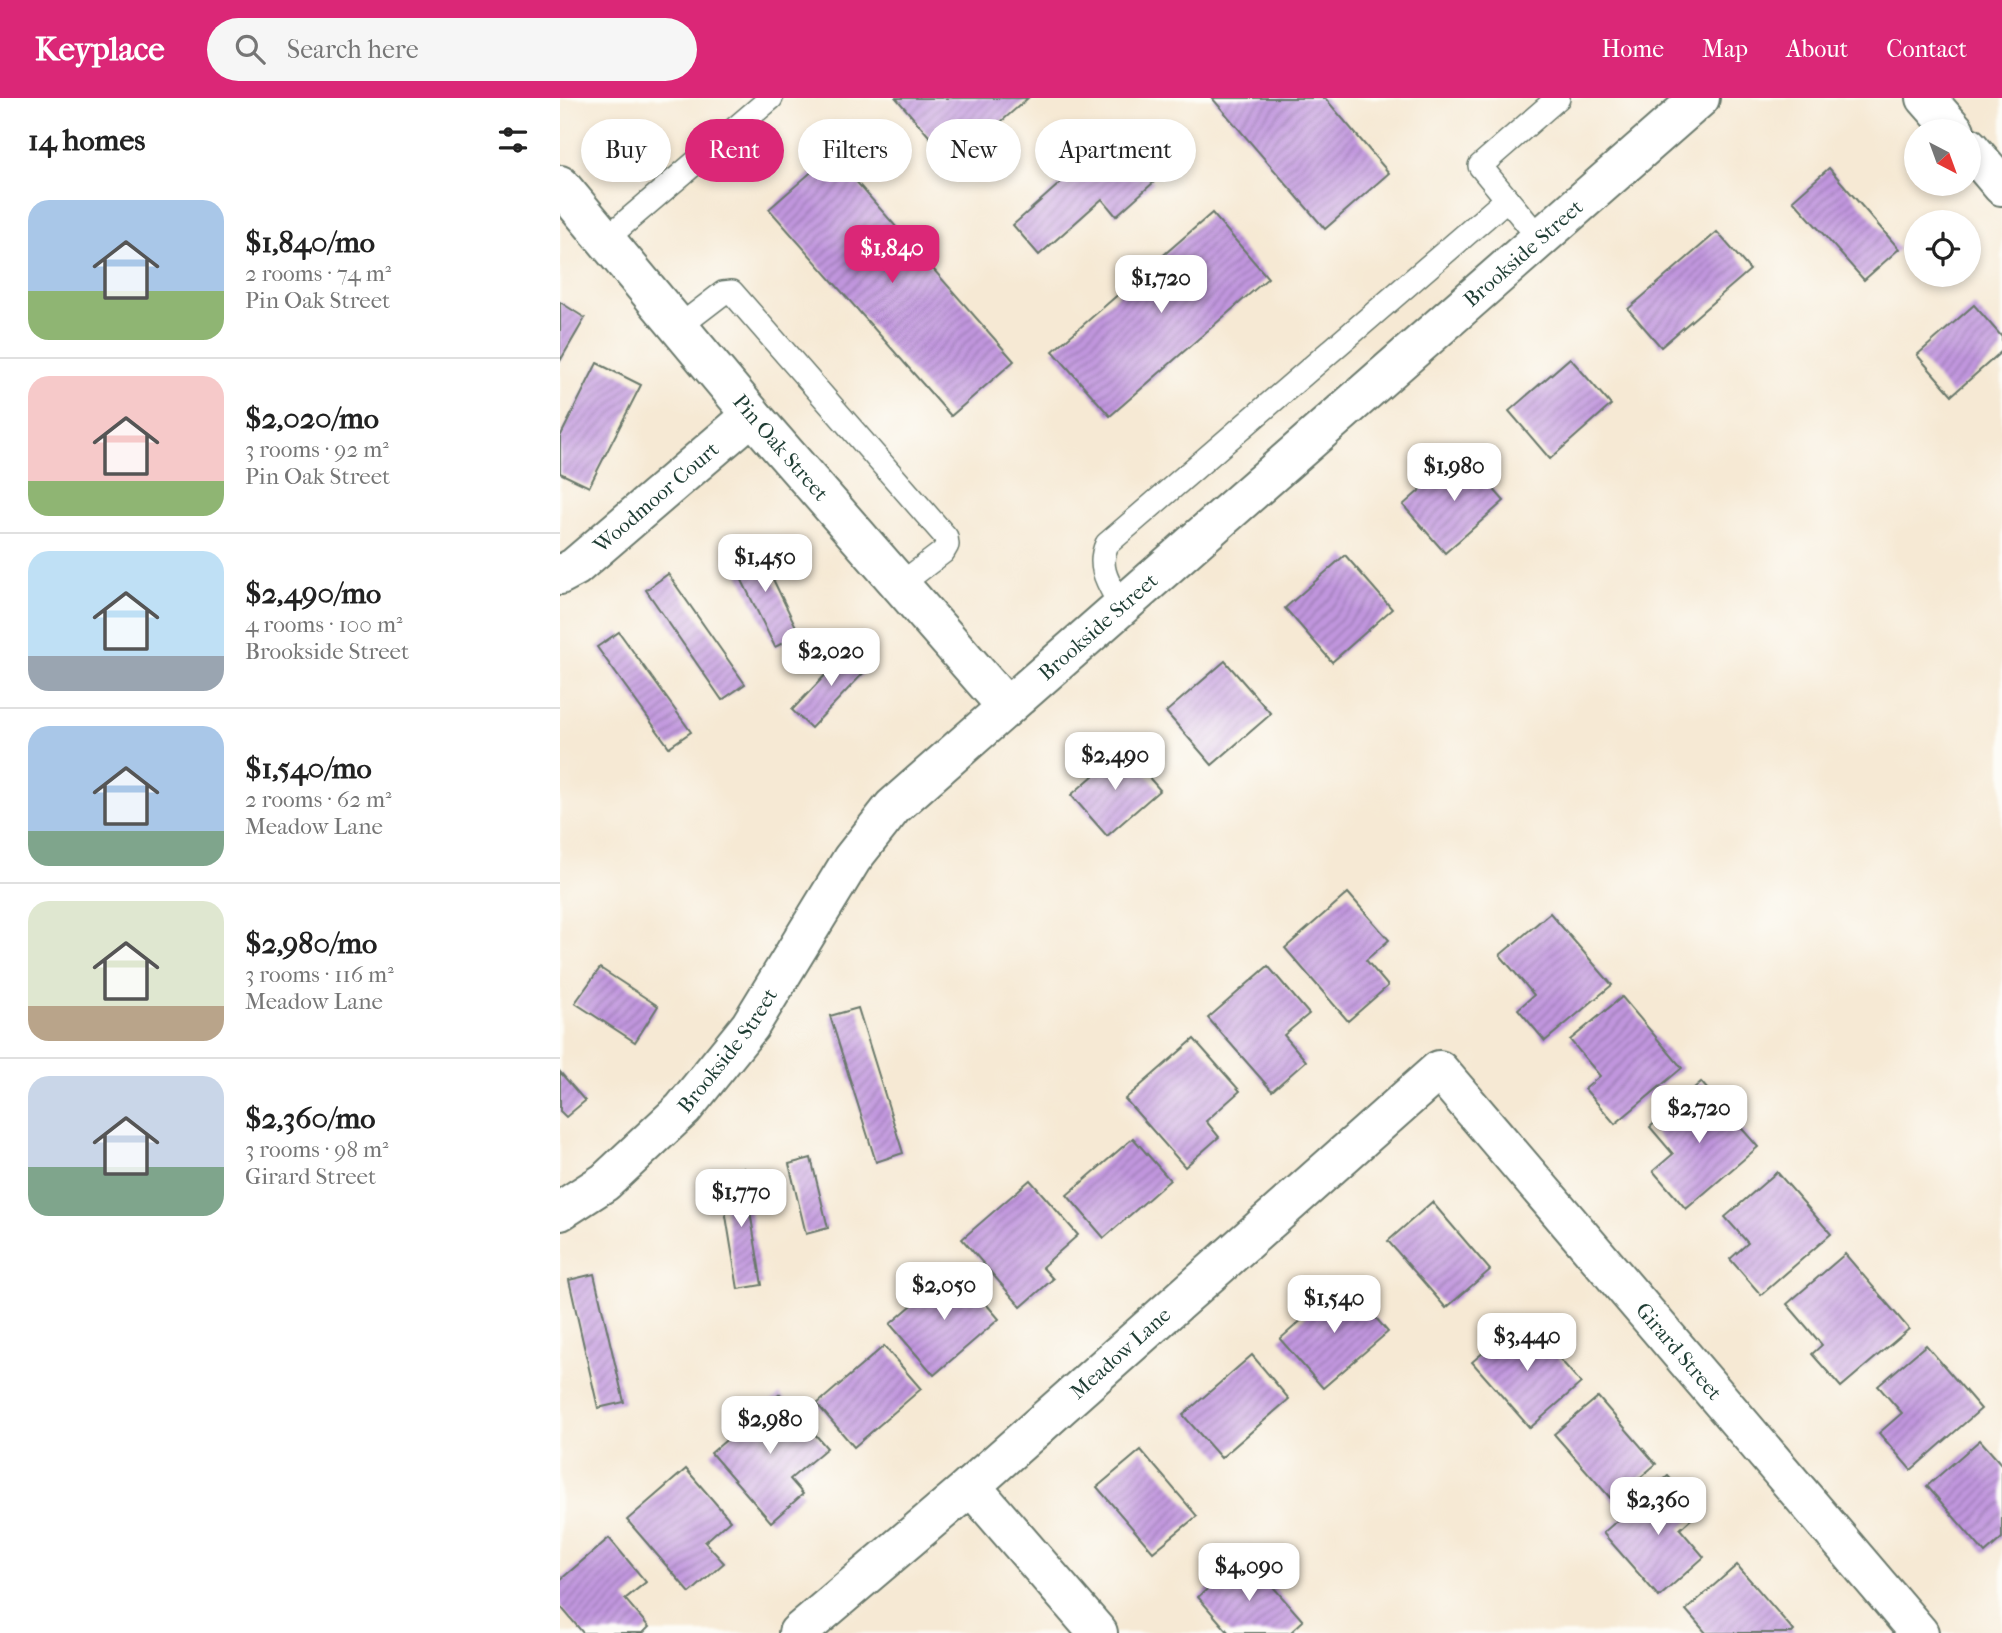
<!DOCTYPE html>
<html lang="en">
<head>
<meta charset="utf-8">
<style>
	body { margin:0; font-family:"IM FELL French Canon",serif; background:#f6f6f6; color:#222; height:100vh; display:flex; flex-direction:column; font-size:26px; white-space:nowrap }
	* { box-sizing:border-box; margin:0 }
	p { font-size:23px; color:#767676 }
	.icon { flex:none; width:38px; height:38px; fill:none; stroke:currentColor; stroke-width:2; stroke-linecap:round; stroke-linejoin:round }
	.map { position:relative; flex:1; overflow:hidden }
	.details { display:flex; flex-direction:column; background:#fff; width:560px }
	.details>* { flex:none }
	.top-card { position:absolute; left:21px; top:21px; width:665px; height:63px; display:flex; gap:14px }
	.needle { width:46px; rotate:139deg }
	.tools { position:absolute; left:1344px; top:21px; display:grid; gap:14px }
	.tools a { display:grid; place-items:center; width:77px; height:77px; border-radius:50%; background:#fff; box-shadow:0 4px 10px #0003; font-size:35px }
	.price { position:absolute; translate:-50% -60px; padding:0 16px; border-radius:14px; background:#fff; color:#222; font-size:23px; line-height:46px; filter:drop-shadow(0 2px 4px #0008) }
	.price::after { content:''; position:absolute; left:50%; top:42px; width:21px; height:16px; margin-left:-10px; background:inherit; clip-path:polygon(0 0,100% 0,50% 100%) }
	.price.on { background:#db2777; color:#fff }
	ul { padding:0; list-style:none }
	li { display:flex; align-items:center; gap:21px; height:175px; padding:0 28px }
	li+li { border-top:2px solid #e0e0e0 }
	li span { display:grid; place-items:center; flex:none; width:196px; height:140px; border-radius:21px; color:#555 }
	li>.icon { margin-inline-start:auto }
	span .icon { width:84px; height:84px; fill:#fffc; stroke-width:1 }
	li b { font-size:30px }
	h2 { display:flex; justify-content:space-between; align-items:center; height:84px; padding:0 28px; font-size:30px }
	.pill { padding:0 24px; border-radius:32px; background:#fff; box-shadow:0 4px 10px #0003; font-size:24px; line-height:63px }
	.pill.on { background:#db2777; color:#fff }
	header { display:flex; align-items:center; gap:42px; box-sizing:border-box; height:98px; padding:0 35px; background:#db2777; color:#fff }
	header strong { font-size:33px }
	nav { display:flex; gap:38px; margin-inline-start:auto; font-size:24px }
	.search { width:490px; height:63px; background:#f6f6f6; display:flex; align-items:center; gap:18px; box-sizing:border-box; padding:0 24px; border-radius:38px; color:#767676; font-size:26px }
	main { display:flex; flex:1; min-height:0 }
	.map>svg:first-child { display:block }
</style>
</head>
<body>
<header>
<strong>Keyplace</strong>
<div class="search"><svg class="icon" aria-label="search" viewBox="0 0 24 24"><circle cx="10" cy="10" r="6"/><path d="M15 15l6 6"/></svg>Search here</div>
<nav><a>Home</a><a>Map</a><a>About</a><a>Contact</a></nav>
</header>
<main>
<section class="details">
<h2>14 homes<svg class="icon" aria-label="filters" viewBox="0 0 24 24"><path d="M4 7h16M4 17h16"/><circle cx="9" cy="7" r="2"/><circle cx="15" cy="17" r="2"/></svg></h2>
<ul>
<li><span style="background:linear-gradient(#a9c7e8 65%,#8fb573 0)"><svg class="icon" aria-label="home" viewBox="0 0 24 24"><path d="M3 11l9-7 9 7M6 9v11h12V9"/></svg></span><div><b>$1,840/mo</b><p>2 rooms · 74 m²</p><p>Pin Oak Street</p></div></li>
<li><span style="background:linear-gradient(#f6c9c9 75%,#8fb573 0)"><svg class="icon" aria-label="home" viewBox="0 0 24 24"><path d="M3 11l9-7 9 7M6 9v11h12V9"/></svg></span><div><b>$2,020/mo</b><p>3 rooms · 92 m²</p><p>Pin Oak Street</p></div></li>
<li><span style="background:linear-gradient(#bfe0f5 75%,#9aa5b1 0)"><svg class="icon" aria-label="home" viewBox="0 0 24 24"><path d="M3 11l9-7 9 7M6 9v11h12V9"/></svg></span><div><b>$2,490/mo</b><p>4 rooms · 100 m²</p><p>Brookside Street</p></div></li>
<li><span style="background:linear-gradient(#a9c7e8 75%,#7fa58c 0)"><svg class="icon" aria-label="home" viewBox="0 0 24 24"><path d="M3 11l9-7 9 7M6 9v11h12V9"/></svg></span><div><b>$1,540/mo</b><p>2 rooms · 62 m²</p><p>Meadow Lane</p></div></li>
<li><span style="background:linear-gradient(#dfe7d0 75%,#b9a48a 0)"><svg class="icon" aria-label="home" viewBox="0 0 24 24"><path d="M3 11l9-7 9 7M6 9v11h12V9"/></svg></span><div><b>$2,980/mo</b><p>3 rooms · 116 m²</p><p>Meadow Lane</p></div></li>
<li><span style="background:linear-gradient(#c9d6e8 65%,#7fa58c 0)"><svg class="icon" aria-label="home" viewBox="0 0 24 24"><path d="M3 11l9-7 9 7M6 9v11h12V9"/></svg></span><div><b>$2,360/mo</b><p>3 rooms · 98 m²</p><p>Girard Street</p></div></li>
</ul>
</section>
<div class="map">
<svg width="1442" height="1535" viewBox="0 0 1442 1535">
	<defs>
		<pattern id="building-hatch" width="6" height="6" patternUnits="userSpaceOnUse" patternTransform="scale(1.75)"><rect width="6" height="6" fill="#c196de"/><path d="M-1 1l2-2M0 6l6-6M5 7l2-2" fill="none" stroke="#9c7cb5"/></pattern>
	</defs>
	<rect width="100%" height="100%" fill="#fdfcf7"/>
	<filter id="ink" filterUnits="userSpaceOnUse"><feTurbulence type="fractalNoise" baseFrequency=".0143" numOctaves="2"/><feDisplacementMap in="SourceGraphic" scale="14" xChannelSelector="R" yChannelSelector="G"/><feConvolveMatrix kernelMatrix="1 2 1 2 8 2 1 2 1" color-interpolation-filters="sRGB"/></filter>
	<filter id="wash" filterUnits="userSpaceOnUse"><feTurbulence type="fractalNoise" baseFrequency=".00686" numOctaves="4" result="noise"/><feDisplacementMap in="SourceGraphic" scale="28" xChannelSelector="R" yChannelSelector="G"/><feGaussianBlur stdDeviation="1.57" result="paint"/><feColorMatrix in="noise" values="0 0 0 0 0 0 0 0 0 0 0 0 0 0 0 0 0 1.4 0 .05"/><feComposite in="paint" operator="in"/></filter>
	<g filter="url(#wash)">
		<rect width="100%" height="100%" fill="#f6e9d4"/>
		<g id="blocks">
			<g fill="url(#building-hatch)">
				<path d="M336,0H468L393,66Z"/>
				<path d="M652,0H765L829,75L765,131Z"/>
				<path d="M553,38L594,84L556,118L542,101L479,157L453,127Z"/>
				<path d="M272,56L454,263L391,318L209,111Z"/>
				<path d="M1269,70L1339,151L1304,182L1233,102Z"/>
				<path d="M652,115L708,180L550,318L493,253Z"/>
				<path d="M1157,134L1190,172L1101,249L1068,211Z"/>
				<path d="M0,204L25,220L0,263Z"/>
				<path d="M1414,207L1442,239V253L1392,297L1357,257Z"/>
				<path d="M1010,260L1051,307L990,361L949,313Z"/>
				<path d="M37,265L81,287L29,389L0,375V339Z"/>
				<path d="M902,355L944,403L885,455L843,407Z"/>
				<path d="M195,444L240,537L215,549L169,456Z"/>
				<path d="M785,457L832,511L772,564L725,510Z"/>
				<path d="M108,476L185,586L162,602L86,492Z"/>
				<path d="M59,534L131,634L109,649L37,549Z"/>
				<path d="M291,550L310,568L251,630L232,612Z"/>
				<path d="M665,563L711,616L652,667L606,614Z"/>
				<path d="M564,651L600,692L547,738L511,697Z"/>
				<path d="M788,795L829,842L806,862L828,888L788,923L725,850Z"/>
				<path d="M990,815L1052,887L985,943L958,911L974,897L940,857Z"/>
				<path d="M708,868L749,916L724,937L746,963L712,993L648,920Z"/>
				<path d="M40,870L98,908L75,944L15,905Z"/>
				<path d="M1062,899L1122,970L1055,1026L1025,991L1040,978L1010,942Z"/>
				<path d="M298,910L343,1055L316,1064L270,918Z"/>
				<path d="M634,941L680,993L646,1023L659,1039L625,1069L565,1001Z"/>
				<path d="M0,974L25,1003L6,1019L0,1013Z"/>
				<path d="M1141,984L1198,1049L1126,1111L1093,1073L1113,1056L1090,1029Z"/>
				<path d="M573,1040L610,1082L544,1140L507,1097Z"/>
				<path d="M251,1060L268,1130L246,1136L229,1066Z"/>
				<path d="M183,1070L202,1187L178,1191L159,1075Z"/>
				<path d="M1217,1074L1271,1136L1201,1197L1170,1161L1188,1145L1165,1119Z"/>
				<path d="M470,1082L518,1137L482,1169L493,1181L461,1209L402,1141Z"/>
				<path d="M872,1104L930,1172L886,1210L828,1143Z"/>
				<path d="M1285,1156L1349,1231L1281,1289L1252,1256L1262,1247L1227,1206Z"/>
				<path d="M395,1170L439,1221L374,1277L330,1226Z"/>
				<path d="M34,1176L64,1304L38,1310L9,1182Z"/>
				<path d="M785,1184L828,1234L763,1290L720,1241Z"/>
				<path d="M964,1220L1021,1285L970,1330L912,1264Z"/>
				<path d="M1366,1247L1421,1311L1351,1372L1319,1335L1342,1315L1318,1288Z"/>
				<path d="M324,1248L361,1291L294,1349L257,1306Z"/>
				<path d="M692,1257L729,1301L661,1360L623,1317Z"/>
				<path d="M220,1296L267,1350L230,1381L243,1396L211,1424L151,1355Z"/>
				<path d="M1038,1299L1096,1366L1053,1403L994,1336Z"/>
				<path d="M1420,1342L1442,1367V1440L1425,1455L1367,1388Z"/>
				<path d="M581,1352L637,1418L593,1454L537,1389Z"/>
				<path d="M126,1371L170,1422L145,1444L164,1465L130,1495L67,1422Z"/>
				<path d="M1108,1378L1139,1414L1120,1431L1144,1459L1099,1499L1043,1435Z"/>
				<path d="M49,1440L86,1484L65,1501L89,1529L83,1535H23L0,1508V1482Z"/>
				<path d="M686,1458L743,1523L730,1535H669L638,1499Z"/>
				<path d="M1177,1467L1234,1533L1232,1535H1146L1126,1512Z"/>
			</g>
		</g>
	</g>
	<g filter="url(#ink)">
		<use href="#blocks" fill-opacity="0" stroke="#6a796c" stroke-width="2"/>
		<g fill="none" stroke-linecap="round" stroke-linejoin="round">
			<g stroke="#6a796c" stroke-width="26">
				<g id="lane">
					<path d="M47,140L211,0"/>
					<path d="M980,141L920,68L998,0"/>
					<path d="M120,228L163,195L172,194L386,439L387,447L383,454L341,486"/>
					<path d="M561,508C550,487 536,470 547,446L947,101"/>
				</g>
			</g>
			<g stroke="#6a796c" stroke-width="42">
				<g id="street">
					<path id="s1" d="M0,87L192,317L446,608"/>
					<path id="s2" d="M0,477L15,469L192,317"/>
					<path id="s3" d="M0,1113L45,1084L123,1011L190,928L292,761L333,709L1140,0"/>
					<path d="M411,1388L538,1535"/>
					<path id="s4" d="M238,1535L411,1388L879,972L1359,1535"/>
				</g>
			</g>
			<g stroke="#6a796c" stroke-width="42">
				<g id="secondary">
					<path d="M1366,0L1395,33"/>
					<path d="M1409,49L1442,88"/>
				</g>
			</g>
			<use href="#lane" stroke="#fff" stroke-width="23"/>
			<use href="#street" stroke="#fff" stroke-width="38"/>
			<use href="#secondary" stroke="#fff" stroke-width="38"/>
		</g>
	</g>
	<g text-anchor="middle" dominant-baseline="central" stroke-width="5" stroke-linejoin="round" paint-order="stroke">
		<g font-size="21" fill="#1f3d34" stroke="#fdfcf7">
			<text stroke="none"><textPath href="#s3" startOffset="1368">Brookside Street</textPath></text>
			<text stroke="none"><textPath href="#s1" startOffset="343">Pin Oak Street</textPath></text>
			<text stroke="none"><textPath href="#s2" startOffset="124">Woodmoor Court</textPath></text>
			<text stroke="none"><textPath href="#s3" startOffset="802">Brookside Street</textPath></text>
			<text stroke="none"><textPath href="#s3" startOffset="234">Brookside Street</textPath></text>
			<text stroke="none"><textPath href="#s4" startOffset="1223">Girard Street</textPath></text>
			<text stroke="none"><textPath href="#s4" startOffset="427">Meadow Lane</textPath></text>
		</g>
	</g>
</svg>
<div class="tools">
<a><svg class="needle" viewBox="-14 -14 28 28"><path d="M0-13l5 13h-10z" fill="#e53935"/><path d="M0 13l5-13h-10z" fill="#767676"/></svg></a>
<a><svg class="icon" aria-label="locate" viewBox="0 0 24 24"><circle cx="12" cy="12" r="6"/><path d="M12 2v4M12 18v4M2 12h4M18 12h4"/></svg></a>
</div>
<b class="price on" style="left:332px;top:187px">$1,840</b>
<b class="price" style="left:601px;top:217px">$1,720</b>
<b class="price" style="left:894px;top:405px">$1,980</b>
<b class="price" style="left:205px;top:496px">$1,450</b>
<b class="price" style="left:271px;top:590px">$2,020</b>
<b class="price" style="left:555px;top:694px">$2,490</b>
<b class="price" style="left:1139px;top:1047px">$2,720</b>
<b class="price" style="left:181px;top:1131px">$1,770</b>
<b class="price" style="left:384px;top:1224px">$2,050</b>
<b class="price" style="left:774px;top:1237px">$1,540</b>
<b class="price" style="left:967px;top:1275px">$3,440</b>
<b class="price" style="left:210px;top:1358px">$2,980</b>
<b class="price" style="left:1098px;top:1439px">$2,360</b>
<b class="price" style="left:689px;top:1505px">$4,090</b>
<div class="top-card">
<a class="pill">Buy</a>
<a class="pill on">Rent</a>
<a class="pill">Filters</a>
<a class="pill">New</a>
<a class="pill">Apartment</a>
</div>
</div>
</main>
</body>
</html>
